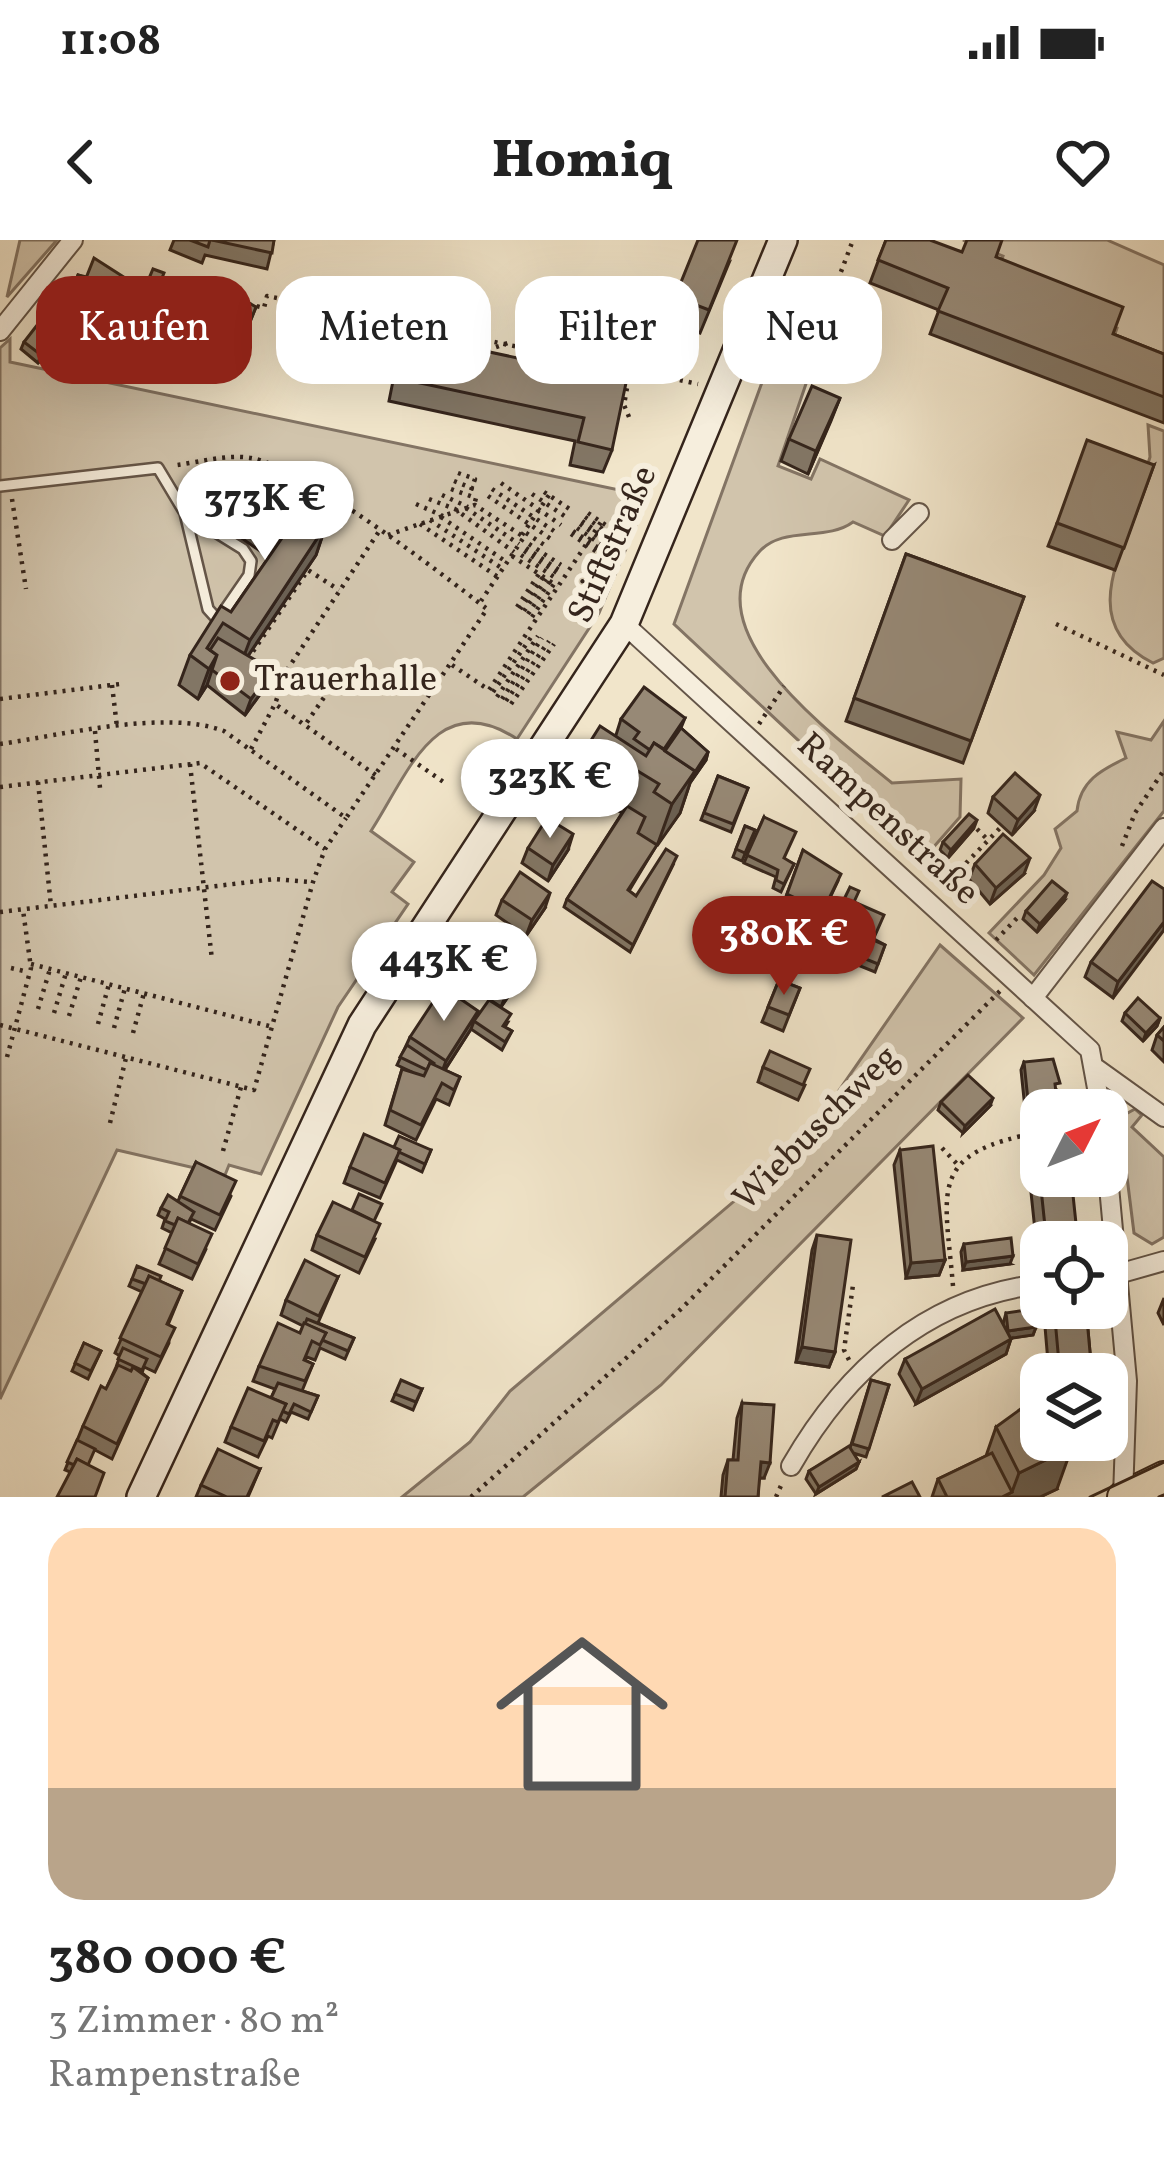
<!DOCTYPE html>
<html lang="de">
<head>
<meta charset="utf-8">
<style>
	body { margin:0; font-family:Vollkorn,serif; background:#f2f2f2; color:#222; height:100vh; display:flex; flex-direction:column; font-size:45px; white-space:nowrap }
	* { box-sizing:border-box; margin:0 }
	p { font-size:39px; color:#767676 }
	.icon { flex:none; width:66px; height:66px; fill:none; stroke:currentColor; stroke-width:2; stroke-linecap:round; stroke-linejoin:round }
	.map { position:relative; height:1257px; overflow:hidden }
	.drawer { display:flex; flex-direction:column; background:#fff; flex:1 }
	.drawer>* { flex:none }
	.top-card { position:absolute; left:36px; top:36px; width:1092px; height:108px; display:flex; gap:24px }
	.needle { width:78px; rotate:48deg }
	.controls { position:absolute; left:1020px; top:849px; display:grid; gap:24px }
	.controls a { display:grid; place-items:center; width:108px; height:108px; border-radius:24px; background:#fff; box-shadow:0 12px 48px #0002; font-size:60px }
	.price { position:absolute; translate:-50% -102px; padding:0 27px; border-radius:42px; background:#fff; color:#222; font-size:39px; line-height:78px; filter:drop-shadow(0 3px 6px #0008) }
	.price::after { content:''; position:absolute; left:50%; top:72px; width:36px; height:27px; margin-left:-18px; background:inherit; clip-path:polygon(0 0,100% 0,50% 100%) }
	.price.active { background:#8f2418; color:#fff }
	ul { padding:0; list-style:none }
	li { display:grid; align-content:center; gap:24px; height:636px; padding:0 48px }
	li span { display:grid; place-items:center; height:372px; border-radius:36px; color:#555 }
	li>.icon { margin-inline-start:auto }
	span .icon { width:216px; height:216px; fill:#fffc; stroke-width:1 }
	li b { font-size:51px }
	.tag { padding:0 42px; border-radius:36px; background:#fff; box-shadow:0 12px 48px #0002; font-size:42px; line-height:108px }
	.tag.active { background:#8f2418; color:#fff }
	.status { display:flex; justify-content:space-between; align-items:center; height:84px; padding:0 60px; background:#fff; direction:ltr }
	.status svg { height:33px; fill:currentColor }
	header { display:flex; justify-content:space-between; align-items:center; height:156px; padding:0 48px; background:#fff; font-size:54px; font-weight:800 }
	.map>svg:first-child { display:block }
</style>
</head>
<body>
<div class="status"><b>11:08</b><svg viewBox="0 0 49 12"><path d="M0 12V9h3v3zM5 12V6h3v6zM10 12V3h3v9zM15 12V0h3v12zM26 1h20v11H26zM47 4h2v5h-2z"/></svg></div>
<header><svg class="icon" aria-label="back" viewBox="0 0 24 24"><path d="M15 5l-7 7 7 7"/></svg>Homiq<svg class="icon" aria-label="heart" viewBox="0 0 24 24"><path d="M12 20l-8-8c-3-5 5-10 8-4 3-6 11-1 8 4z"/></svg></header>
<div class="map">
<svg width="1164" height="1257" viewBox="0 0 1164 1257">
	<rect width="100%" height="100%" fill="#f1e5ca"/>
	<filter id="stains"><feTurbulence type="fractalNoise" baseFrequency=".00167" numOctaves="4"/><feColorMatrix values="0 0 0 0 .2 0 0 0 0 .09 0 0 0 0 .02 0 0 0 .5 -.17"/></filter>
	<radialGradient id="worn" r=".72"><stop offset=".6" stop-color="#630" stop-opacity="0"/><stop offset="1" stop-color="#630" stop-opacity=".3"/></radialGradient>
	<g fill="#d1c4ac" stroke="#837464" stroke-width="3">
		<path d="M20,0H57L7,57Z"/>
		<path d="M963,0H1107L1164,25V138L1107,117L1117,88L995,39L1003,16Z"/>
		<path d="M788,71L824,91L778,226L811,239L820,219L909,260L885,296L853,282C826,302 783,285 759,312C687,392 839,499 892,543L961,539L960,577L924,618L674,384Z"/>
		<path d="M10,99V122L648,256L599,373L517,499C437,446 408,534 371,591L414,622L392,652L408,664L338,767L261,934L229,925L225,935L117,910L0,1159V108Z"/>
		<path d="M1148,185L1164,191V418L1153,423C1075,384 1123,311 1145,248L1141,246L1150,217Z"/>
		<path d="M1164,481V571L1034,735L989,693L1044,635L1061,608L1055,589L1077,571C1080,541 1101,530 1126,518L1117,492L1151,500Z"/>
		<path d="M940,705L1023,778L661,1145L523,1257H402L470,1202L510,1151L765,935L776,941Z"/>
		<path d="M1135,869L1142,875L1132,887L1164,917V997L1152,1004L1134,993L1121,889L1124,875Z"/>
	</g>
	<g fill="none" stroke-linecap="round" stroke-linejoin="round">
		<g stroke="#645548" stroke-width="14">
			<path id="lane" d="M0,246L158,228L185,273L208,369L218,380L249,335L251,321L243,309L185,273"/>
		</g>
		<g stroke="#645548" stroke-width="22">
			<g id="street">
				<path d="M0,91L73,0"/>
				<path d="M892,300L919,273"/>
				<path d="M624,384L1090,810L1101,870"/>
				<path d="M1033,758L1164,588"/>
				<path d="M1097,829L1164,877"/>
				<path d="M1107,925L1127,1141L1123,1257"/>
				<path d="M1111,1036L1164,1021"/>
				<path d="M791,1226C846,1130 927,1057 1041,1044"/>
			</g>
		</g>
		<g stroke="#35251c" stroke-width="32">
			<path id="secondary" d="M141,1257L362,785L624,384L783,0"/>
		</g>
		<g stroke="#35251c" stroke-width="34">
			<path id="primary" d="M1123,1257L1164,1237"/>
		</g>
		<g stroke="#35251c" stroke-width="4.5" stroke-dasharray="3 6" stroke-linecap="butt">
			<path d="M126,39H149"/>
			<path d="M178,45L214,52"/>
			<path d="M784,59L831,76"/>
			<path d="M248,64L264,68L267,56L598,123"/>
			<path d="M825,74L853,0"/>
			<path d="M479,113L508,103"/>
			<path d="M627,129L698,144"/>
			<path d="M562,132L564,124L586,126L587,121"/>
			<path d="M629,177L624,165L630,131"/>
			<path d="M458,233L475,239L469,256"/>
			<path d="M454,241L479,251"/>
			<path d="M501,243L561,285"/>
			<path d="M451,249L476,258L474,265"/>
			<path d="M492,249L554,291"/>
			<path d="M544,252L571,270"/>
			<path d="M532,254L566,277"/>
			<path d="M442,255L468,267"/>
			<path d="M488,256L551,299"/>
			<path d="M12,259L26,349"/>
			<path d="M429,259L455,269L514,312"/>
			<path d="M416,264L443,276"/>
			<path d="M466,268L519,304"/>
			<path d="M588,273L616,292"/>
			<path d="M441,277L505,321"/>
			<path d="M585,277L613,296"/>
			<path d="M430,280L503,329"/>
			<path d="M582,281L610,300"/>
			<path d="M420,284L498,337"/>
			<path d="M580,284L607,303"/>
			<path d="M577,288L605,307"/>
			<path d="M573,291L603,311"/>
			<path d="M526,293L546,306"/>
			<path d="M571,294L600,314"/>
			<path d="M388,295L475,265L524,297L481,361"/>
			<path d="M522,295L549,255"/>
			<path d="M529,304L561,325"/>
			<path d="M526,308L559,330"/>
			<path d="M524,311L557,333"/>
			<path d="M521,315L554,337"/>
			<path d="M512,316L557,346"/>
			<path d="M517,367L539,334"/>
			<path d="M520,369L543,337"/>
			<path d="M524,371L546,339"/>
			<path d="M528,374L550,341"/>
			<path d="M532,377L554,344"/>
			<path d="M1056,384L1164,435"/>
			<path d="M248,419L308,330L339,350"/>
			<path d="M452,425L489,450L601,282"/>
			<path d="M287,430L380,290"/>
			<path d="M265,432L282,444L275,464L377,536"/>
			<path d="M282,444L287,430L325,456L305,485"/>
			<path d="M112,445L117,487"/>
			<path d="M493,452L534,393"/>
			<path d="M497,457L538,396"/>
			<path d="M0,459L120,444"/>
			<path d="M502,459L542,398"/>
			<path d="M506,461L549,401"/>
			<path d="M511,464L554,404"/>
			<path d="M759,484L784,446"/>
			<path d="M95,491L100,548"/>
			<path d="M0,504C63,495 165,469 224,491L346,578L487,369C441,333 303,227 251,218C227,214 200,222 177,225"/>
			<path d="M251,509L275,464"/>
			<path d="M396,509L445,543"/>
			<path d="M190,524L212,720"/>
			<path d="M38,542L51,666"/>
			<path d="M0,547L200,523L325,609"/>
			<path d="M977,589L988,600"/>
			<path d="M1122,606L1135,573L1164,530"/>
			<path d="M941,649L1002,586"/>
			<path d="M0,672L275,639L310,642"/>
			<path d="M996,700L1018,677"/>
			<path d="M31,724L269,786"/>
			<path d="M11,728L28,732"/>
			<path d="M38,769L50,729"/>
			<path d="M54,773L66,733"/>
			<path d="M69,776L81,737"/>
			<path d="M98,784L109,744"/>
			<path d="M0,785L254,850L313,642L325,609L346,578"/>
			<path d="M114,788L125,748"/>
			<path d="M133,793L144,753"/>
			<path d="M7,817L31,728L23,670"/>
			<path d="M110,883L126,818"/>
			<path d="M942,908L957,924"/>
			<path d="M223,911L241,847"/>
			<path d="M953,1046C945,949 926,913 1041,892"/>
			<path d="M849,1120L844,1110L853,1045"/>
			<path d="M471,1257L681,1069L1000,751"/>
			<path d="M776,1257L783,1241"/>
		</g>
		<use href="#lane" stroke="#f6eedd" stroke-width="9"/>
		<use href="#street" stroke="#f6eedd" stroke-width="18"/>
		<use href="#secondary" stroke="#f6eedd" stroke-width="27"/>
		<use href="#primary" stroke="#f1e5ca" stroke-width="30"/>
		<g stroke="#35251c" stroke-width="3">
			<path d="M1090,1257L1164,1222"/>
			<path d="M1159,1257L1164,1255"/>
		</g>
	</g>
	<g fill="#827665" stroke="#35251c" stroke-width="3">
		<path d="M174,0H274L267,29L205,15L202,23L170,10Z"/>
		<path d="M886,0L996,17L1113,94L1164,114V183L930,94L939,70L870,43Z"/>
		<path d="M729,23L700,93L666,79L675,57Z"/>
		<path d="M78,35L144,50L162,38L204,62L256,67L236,117L206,104L201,118L148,92L142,106L88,79L82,94L58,84Z"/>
		<path d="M389,82L418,104L589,140L598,112L612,210L603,232L570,225L575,201L389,161L397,121L381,114Z"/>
		<path d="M62,89L59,96L38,123L21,109L24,102Z"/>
		<path d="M840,158L808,234L781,221L789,199Z"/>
		<path d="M1154,225L1115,330L1048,306L1057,283Z"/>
		<path d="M232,254L326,285L316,315L248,416L266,446L245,475L207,445L198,459L179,445L190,415L231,372L269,317L221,284Z"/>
		<path d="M906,314L1024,357L963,523L846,481Z"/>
		<path d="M685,478L681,488L708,512L706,520L690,543L680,573L656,606L629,651L636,656L674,623L630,712L564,667L567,659L622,573L575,544L590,502L616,495L621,479Z"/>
		<path d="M718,536L748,548L731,592L701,580Z"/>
		<path d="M993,557L1034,571L1012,595L988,573Z"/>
		<path d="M764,577L784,619L794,624L781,652L773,648L776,637L744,623Z"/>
		<path d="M745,586L755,590L742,621L733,617Z"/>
		<path d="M974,588L948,618L940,610L943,602Z"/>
		<path d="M528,608L568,610L548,641L522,623Z"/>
		<path d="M803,610L838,641L820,679L784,662Z"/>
		<path d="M975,624L1024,634L990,664L969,639Z"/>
		<path d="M1164,649L1113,758L1085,737L1091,722Z"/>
		<path d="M502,660L545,668L526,696L496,675Z"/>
		<path d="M1064,661L1037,692L1023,679L1026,671Z"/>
		<path d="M835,678L885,705L875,732L860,726L863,719L836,708L842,690L833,686Z"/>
		<path d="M517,718L525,723L520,739L501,767L455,737L460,721Z"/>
		<path d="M779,740L800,748L783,791L762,782Z"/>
		<path d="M1125,773L1160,778L1157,786L1143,801L1122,781Z"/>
		<path d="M475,779L508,782L505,787L512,791L502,810L471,789L445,830L460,837L449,865L436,859L416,900L385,885L402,829L412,832L397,825L410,797Z"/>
		<path d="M1164,787V822L1152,810L1157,795Z"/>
		<path d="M1024,822L1058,851L1041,870L1074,1002H1041V1019H1038L1026,905L1032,887L1027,888L1021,830Z"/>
		<path d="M763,827L805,845L798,860L758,842Z"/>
		<path d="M941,862L990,866L963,893L938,870Z"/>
		<path d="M394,907L431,910L422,932L397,920L380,958L344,943L350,927Z"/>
		<path d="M900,910L945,1020L939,1035L906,1038L894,925Z"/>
		<path d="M196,922L231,956L215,990L191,979L189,983L206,1009L192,1039L159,1024L172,993L162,988L165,979L158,975L161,968L178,961Z"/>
		<path d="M317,995L375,999L359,1033L312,1010Z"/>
		<path d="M817,995L835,1112L829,1127L796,1122L812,1010Z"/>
		<path d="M964,1004L1010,1024L963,1030L961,1012Z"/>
		<path d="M338,1037L318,1083L354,1098L345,1119L320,1108L315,1120L307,1117L305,1120L313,1124L302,1151L318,1156L308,1179L291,1172L286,1182L280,1179L272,1198L268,1196L258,1217L225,1202L231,1187L271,1158L275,1149L253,1141L259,1126L300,1093L303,1086L281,1075L286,1060Z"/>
		<path d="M132,1039L159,1041L182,1051L168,1085L169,1103L155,1132L144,1127L142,1133L148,1138L112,1219L95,1210L70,1232L65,1230L83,1186L106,1149L116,1127L120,1116L115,1113L142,1052L129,1046Z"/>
		<path d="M1164,1058V1085L1158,1073Z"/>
		<path d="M1046,1068H1086L1092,1134H1049L1044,1075Z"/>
		<path d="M1006,1073L1036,1087L1033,1095L1011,1098L1006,1114L916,1164L899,1134L905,1119L1003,1084Z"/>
		<path d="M84,1103L101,1111L88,1139L72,1131Z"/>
		<path d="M871,1140L889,1145L866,1217L853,1213L859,1222L856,1229L816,1254L806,1239L809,1231L850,1208Z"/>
		<path d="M422,1149L413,1170L392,1161L395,1154Z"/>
		<path d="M742,1163L764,1238H759L758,1257H721L723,1235L728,1220H733L737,1178Z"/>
		<path d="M996,1187L1057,1249L1040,1257H932L938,1239L986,1216Z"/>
		<path d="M260,1229L248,1257H196L201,1245Z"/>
	</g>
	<g fill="#6a6053" stroke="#35251c" stroke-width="3">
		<path d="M62,89L59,96L38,123L41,115Z"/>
		<path d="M840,158L831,181L808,234L816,211Z"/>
		<path d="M326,285L316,315L239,429L250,400Z"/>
		<path d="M217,415L207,445L198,459L209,429Z"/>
		<path d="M272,430L266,446L245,475L251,459Z"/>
		<path d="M708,512L706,520L690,543L680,573L657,606L672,564Z"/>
		<path d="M1040,555L1034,571L1012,595L1018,580Z"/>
		<path d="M977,580L974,588L948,618L951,610Z"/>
		<path d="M573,594L568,610L548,641L553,625Z"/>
		<path d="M1030,618L1024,634L990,664L996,648Z"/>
		<path d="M550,653L545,668L526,696L532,680Z"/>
		<path d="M1067,653L1064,661L1037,692L1040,684Z"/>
		<path d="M1164,682V690L1113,758L1118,742Z"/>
		<path d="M525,723L520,739L501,767L507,752Z"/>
		<path d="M478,771L471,789L440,837L446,821Z"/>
		<path d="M1160,778L1157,786L1143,801L1146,793Z"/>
		<path d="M993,858L990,866L963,893L965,886Z"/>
		<path d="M1077,993L1074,1002H1044L1046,996Z"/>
		<path d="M1013,1016L1010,1024L963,1030L966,1022Z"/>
		<path d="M945,1020L939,1035L906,1038L911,1023Z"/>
		<path d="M1036,1087L1033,1095L1006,1099L1008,1091Z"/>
		<path d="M1011,1099L1006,1114L916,1164L922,1149Z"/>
		<path d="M802,1107L835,1112L829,1127L796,1122Z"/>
		<path d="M1072,1207L1057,1249L1040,1257H1002L1012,1252L1019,1233Z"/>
		<path d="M761,1222L770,1223L764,1238H755Z"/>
		<path d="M859,1222L856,1229L816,1254L819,1247Z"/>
	</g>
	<g fill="#978976" stroke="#35251c" stroke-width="3">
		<path d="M190,0H210L208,7Z"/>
		<path d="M212,0H274L272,13Z"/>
		<path d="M698,0H737L709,70L675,57Z"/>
		<path d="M886,0H930L962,12L967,0H1002L996,17L1123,67L1113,94L1164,114V157L938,71L948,48L878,20Z"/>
		<path d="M94,18L144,50L153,29L164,33L162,38L199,54L197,59L204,62L212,42L256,67L242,101L212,88L206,102L153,76L147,90L93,64L88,78L64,69L78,35L86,38Z"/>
		<path d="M45,75L62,89L41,115L24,102Z"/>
		<path d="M389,82L422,89L418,104L405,101L400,114L384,107Z"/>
		<path d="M424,98L583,132L581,139L592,141L598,112L631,119L612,210L578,202L584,178L397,138L405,101L422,105Z"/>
		<path d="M812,146L840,158L816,211L789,199Z"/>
		<path d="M1087,200L1154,225L1124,308L1057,283Z"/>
		<path d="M248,231L326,285L250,400L223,383L207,408L217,415L209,429L190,415L221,366L231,372L286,292L232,254Z"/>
		<path d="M906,314L1024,357L971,501L854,458Z"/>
		<path d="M218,398L272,430L251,459L212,430L217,415L210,410Z"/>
		<path d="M644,447L685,478L664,509L654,503L650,510L634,499L639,492L621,479Z"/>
		<path d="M600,486L646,516L654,503L695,531L672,564L654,552L659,544L590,502Z"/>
		<path d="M681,488L708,512L693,535L695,531L665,511Z"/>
		<path d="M1015,533L1040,555L1018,580L993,557Z"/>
		<path d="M718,536L748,548L733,584L704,573Z"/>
		<path d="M627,566L645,577L638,593L657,605L628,650L636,656L666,609L677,616L633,705L567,659Z"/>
		<path d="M969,574L977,580L951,610L943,602Z"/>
		<path d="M764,577L796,592L784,618L794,624L784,644L776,640L778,630L747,615Z"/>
		<path d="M547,578L573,594L553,625L528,608Z"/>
		<path d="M745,586L755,590L745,613L736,609Z"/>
		<path d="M1003,594L1030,618L996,648L975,624Z"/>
		<path d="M803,610L841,634L823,671L787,654Z"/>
		<path d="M520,632L550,653L532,680L502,660Z"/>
		<path d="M1052,641L1067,653L1040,684L1026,671Z"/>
		<path d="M1152,641L1164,649V682L1118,742L1091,722Z"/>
		<path d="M850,647L859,651L854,662L884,675L873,700L885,705L878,724L863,718L866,712L839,700L844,683L835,678Z"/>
		<path d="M479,693L498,706L507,693L522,703L514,716L525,723L507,752L460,721Z"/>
		<path d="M779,740L800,748L789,775L768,767Z"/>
		<path d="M443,747L478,771L446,821L410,797Z"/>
		<path d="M1138,758L1160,778L1146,793L1125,773Z"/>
		<path d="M489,760L511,774L503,786L512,791L505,802L474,781Z"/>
		<path d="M1164,787V801L1157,795Z"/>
		<path d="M407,805L435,824L430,823L427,830L400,817Z"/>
		<path d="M770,811L810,829L803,845L763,827Z"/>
		<path d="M1053,819L1060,843L1055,844L1058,870H1041V879L1030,880L1024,822Z"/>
		<path d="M430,823L460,837L454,850L442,843L421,885L390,870L402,829L424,836Z"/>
		<path d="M968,835L993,858L965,886L941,862Z"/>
		<path d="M1041,881V936H1071L1077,993L1046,996L1034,882Z"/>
		<path d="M364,894L400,910L385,943L350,927Z"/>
		<path d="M399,896L431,910L425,924L399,912L400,910L394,907Z"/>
		<path d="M933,906L945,1020L911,1023L900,910Z"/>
		<path d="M196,922L236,941L220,975L180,956Z"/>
		<path d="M359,954L382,964L374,981L352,970Z"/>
		<path d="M168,955L194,972L188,983L178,978L175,985L165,981L169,972L161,968Z"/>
		<path d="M333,962L380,984L365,1017L317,995Z"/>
		<path d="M178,978L212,994L198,1024L165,1008Z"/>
		<path d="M817,995L851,1000L835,1112L802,1107Z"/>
		<path d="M1011,998L1013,1016L966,1022L964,1004Z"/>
		<path d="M305,1020L338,1037L319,1076L286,1060Z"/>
		<path d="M137,1026L161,1036L159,1041L149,1036L146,1044L132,1039Z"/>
		<path d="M149,1036L182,1051L167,1084L175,1088L161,1117L120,1098Z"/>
		<path d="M1054,1068H1086L1092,1134H1060Z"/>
		<path d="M995,1069L1011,1099L922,1149L905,1119Z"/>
		<path d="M1033,1069L1036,1087L1008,1091L1006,1073Z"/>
		<path d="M307,1079L354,1098L348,1111L322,1100L326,1093L305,1084Z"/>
		<path d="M278,1083L300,1093L304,1083L326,1093L320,1105L312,1101L304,1120L313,1124L305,1141L259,1126Z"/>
		<path d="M84,1103L101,1111L91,1131L75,1123Z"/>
		<path d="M123,1108L147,1119L142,1130L118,1119Z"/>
		<path d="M118,1125L131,1131L133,1127L148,1138L117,1204L83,1186L101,1146L106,1149Z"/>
		<path d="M401,1140L422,1149L416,1162L395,1154Z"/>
		<path d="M871,1140L889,1145L869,1209L852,1204Z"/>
		<path d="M278,1143L318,1156L311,1172L294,1164L289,1174L282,1171L286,1164L271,1158Z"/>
		<path d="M248,1148L286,1164L278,1182L273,1180L264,1201L231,1187Z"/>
		<path d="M742,1163L774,1165L770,1223L761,1222L758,1257H725L728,1220H738Z"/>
		<path d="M1029,1163L1036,1176L1041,1174V1200H1069L1072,1207L1019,1233L996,1187Z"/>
		<path d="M77,1200L95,1209L88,1225L77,1219L74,1225L67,1222Z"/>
		<path d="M849,1206L859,1222L819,1247L809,1231Z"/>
		<path d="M218,1209L260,1229L247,1257H227L201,1245Z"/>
		<path d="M992,1213L1012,1252L1002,1257H947L938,1239Z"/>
		<path d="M77,1219L104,1233L95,1257H57Z"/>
		<path d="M912,1242L920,1257H882Z"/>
	</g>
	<circle fill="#8f2418" stroke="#f6eedd" stroke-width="4.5" cx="230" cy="441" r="12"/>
	<g text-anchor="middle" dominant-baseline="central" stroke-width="12" stroke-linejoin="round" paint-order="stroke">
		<g font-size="36" fill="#35251c" stroke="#f6eedd">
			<text transform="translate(614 305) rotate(-66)">Stiftstraße</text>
			<text transform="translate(887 580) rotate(43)">Rampenstraße</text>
			<text transform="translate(817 889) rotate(-45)">Wiebuschweg</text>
		</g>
		<g font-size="36" fill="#35251c" stroke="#f6eedd" text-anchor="start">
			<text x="254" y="441">Trauerhalle</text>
		</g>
	</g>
	<rect width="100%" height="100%" filter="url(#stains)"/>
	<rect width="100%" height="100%" fill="url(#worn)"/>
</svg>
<div class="controls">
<a><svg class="needle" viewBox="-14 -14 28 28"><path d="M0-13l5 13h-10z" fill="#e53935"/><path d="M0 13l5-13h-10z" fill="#767676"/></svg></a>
<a><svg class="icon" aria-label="locate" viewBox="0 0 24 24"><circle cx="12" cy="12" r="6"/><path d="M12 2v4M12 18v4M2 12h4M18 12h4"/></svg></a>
<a><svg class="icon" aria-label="layers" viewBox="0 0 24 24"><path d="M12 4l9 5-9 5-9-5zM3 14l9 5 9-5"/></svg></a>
</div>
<b class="price" style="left:265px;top:323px">373K €</b>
<b class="price" style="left:550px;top:601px">323K €</b>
<b class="price active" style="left:784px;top:758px">380K €</b>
<b class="price" style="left:444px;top:784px">443K €</b>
<div class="top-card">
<a class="tag active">Kaufen</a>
<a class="tag">Mieten</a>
<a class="tag">Filter</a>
<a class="tag">Neu</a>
</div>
</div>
<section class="drawer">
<ul>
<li><span style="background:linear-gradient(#ffd9b3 70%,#b9a48a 0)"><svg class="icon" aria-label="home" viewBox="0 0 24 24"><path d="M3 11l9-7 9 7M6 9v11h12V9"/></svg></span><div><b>380 000 €</b><p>3 Zimmer · 80 m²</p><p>Rampenstraße</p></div></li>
</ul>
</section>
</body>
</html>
